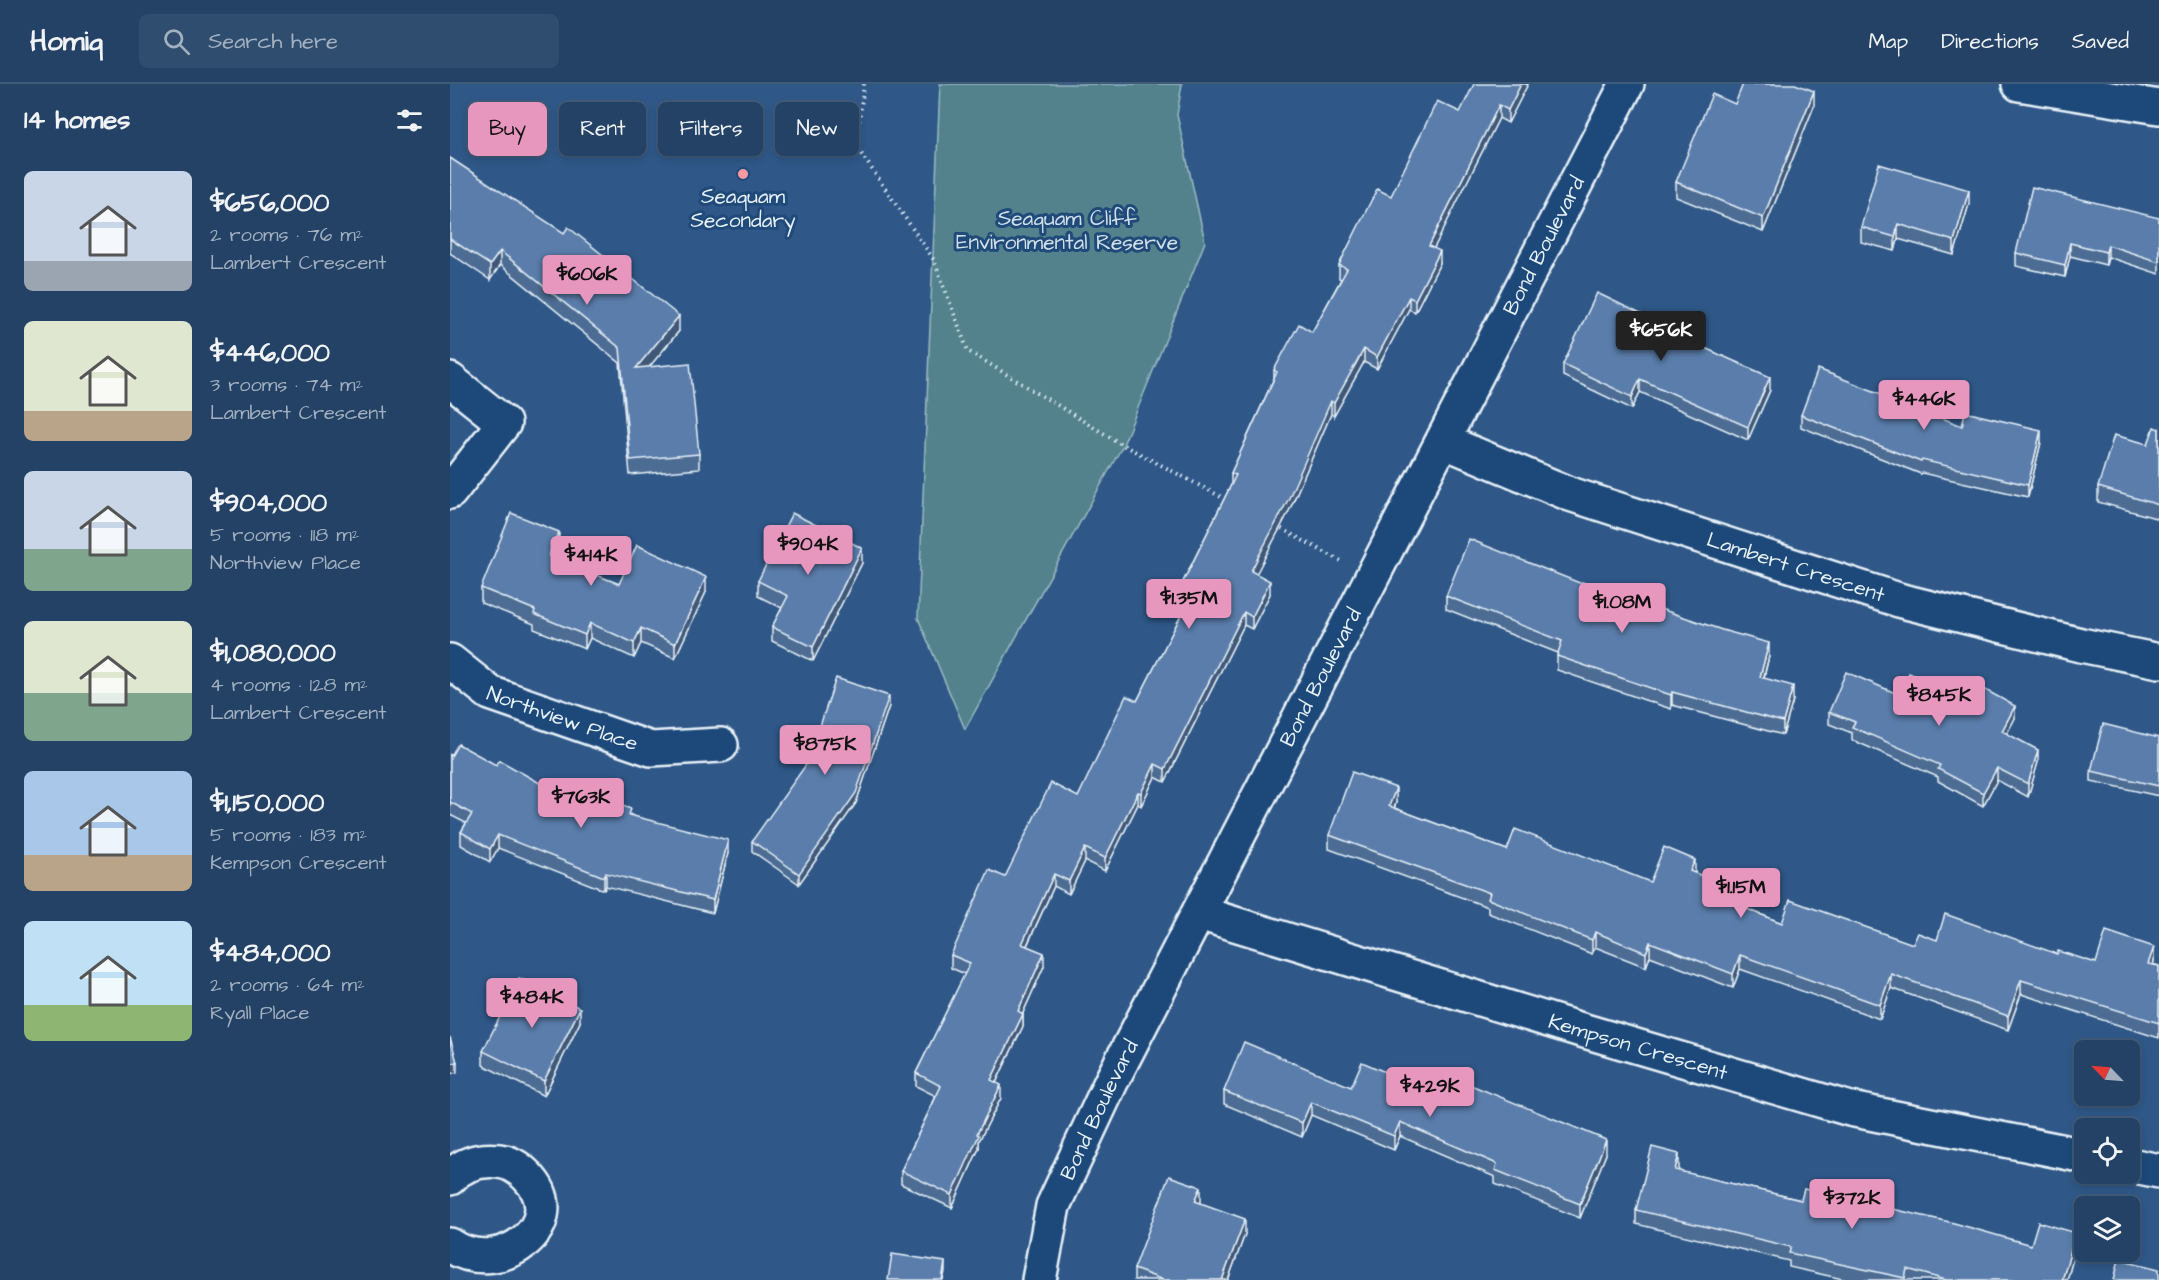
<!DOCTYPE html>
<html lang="en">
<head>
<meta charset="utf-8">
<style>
	body { margin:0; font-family:"Architects Daughter",sans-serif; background:#2f4d6f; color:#f1f3f6; height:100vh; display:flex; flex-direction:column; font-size:22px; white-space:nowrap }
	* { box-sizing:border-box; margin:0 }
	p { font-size:20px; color:#a3b0bf }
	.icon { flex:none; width:33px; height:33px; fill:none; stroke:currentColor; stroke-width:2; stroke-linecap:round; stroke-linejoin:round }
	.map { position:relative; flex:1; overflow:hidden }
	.drawer { display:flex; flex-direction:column; background:#234266; width:450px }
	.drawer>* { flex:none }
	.guide { position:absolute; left:18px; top:18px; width:570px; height:54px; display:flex; gap:12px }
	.needle { width:39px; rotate:295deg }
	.tools { position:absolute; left:1624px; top:956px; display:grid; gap:12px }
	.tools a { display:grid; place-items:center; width:66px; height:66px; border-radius:9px; background:#234266; box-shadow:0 3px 9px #0003,0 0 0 2px #405b7a; font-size:30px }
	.price { position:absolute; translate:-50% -51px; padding:0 14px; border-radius:6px; background:#e797bd; color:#111; font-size:20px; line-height:39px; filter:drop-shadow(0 2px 3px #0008) }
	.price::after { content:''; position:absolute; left:50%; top:36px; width:18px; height:14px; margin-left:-9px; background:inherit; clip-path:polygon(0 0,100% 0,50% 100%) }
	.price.on { background:#222; color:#fff }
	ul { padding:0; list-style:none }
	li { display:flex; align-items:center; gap:18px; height:150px; padding:0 24px }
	li span { display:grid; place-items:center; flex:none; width:168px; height:120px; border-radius:9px; color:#555 }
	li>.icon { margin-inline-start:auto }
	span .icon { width:72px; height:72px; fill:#fffc; stroke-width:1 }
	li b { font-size:26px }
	h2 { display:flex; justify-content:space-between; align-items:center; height:72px; padding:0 24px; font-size:26px }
	.chip { padding:0 21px; border-radius:9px; background:#234266; box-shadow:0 3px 9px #0003,0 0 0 2px #405b7a; font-size:21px; line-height:54px }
	.chip.on { background:#e797bd; color:#111 }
	header { display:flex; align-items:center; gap:36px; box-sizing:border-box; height:84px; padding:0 30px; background:#234266; border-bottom:2px solid #405b7a }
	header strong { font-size:28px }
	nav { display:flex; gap:33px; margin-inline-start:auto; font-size:21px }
	.search { width:420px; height:54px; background:#2f4d6f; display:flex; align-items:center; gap:15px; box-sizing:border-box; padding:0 21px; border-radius:9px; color:#a3b0bf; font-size:22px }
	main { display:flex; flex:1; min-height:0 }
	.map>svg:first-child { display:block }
</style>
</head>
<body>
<header>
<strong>Homiq</strong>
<div class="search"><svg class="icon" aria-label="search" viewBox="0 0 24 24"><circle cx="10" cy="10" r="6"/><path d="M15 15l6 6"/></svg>Search here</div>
<nav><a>Map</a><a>Directions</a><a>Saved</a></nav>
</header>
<main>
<section class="drawer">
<h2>14 homes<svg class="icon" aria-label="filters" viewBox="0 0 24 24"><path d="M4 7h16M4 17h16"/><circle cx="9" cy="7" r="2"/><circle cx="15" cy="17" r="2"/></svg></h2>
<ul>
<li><span style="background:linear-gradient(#c9d6e8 75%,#9aa5b1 0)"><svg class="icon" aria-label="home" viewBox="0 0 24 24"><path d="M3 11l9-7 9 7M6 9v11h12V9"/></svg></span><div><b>$656,000</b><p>2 rooms · 76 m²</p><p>Lambert Crescent</p></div></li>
<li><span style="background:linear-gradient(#dfe7d0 75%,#b9a48a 0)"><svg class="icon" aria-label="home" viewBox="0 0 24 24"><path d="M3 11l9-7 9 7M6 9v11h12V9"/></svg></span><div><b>$446,000</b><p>3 rooms · 74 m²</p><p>Lambert Crescent</p></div></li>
<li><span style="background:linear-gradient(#c9d6e8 65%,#7fa58c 0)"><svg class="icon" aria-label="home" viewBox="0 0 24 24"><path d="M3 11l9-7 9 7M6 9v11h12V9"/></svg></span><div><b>$904,000</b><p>5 rooms · 118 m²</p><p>Northview Place</p></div></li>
<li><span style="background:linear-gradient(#dfe7d0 60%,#7fa58c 0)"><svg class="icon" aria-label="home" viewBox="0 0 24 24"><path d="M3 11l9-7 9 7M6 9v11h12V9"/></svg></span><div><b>$1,080,000</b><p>4 rooms · 128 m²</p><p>Lambert Crescent</p></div></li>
<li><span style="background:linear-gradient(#a9c7e8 70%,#b9a48a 0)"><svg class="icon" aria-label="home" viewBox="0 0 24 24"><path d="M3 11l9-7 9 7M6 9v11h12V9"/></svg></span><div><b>$1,150,000</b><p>5 rooms · 183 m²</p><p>Kempson Crescent</p></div></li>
<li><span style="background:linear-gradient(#bfe0f5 70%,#8fb573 0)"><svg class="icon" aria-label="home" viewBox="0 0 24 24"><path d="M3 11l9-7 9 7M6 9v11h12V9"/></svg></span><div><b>$484,000</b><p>2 rooms · 64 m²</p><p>Ryall Place</p></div></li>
</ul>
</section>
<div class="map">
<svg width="1709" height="1196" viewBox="0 0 1709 1196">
	<rect width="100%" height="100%" fill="#2f5888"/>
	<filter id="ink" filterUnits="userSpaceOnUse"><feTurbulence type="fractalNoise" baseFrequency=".0167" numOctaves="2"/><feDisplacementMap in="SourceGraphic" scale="12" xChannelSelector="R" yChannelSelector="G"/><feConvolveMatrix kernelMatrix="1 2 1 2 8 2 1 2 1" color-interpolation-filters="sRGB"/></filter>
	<g filter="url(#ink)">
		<path fill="#52828c" stroke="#9dbac2" stroke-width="1.5" d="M490,0H732L727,31L755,158L673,361L515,645L468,534Z"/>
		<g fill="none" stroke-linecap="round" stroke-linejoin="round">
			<g stroke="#e8f1f8" stroke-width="38">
				<g id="minor">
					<path d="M1569,0L1709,23"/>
					<path d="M0,296L54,339L0,408"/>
					<path id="s1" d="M993,357L1120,410L1452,517L1631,561L1709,577"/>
					<path id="s2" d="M0,577L40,609L201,665L271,661"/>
					<path id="s3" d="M749,829L1128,945L1400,1025L1635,1072"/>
					<path d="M1680,1081L1709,1087"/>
					<path d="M0,1094C13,1079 30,1075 49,1077C60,1078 69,1084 77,1092C124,1139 49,1196 0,1161"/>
					<path id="s4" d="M589,1196L603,1122L661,998L1177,0"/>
				</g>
			</g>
			<g stroke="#e8f1f8" stroke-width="4" stroke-dasharray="1.5 4.5" stroke-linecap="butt">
				<path d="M414,0L406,62L484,176L518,267L673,361L777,416"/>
				<path d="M826,442L893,478"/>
			</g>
			<use href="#minor" stroke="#1f4a7a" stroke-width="33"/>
		</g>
		<g fill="#4d6c93" stroke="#e8f1f8" stroke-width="1.5">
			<path d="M1078,0L1058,39L1049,34L984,164L990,179L965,228L959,225L927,285L914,278L884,332L881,330L839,427L806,490L820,510L802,545L794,541L715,698L705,693L691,722L688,720L655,787L635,777L619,810L604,802L577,862L594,882L573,929V942L546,999L551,1014L529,1057V1064L502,1124L451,1100V1087L486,1012L466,1002V989L515,890L501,884V871L555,793L628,713L687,617L740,514L733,510V498L781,401V389L824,294V286L862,248L891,195L889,194V181L941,112L1010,28Z"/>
			<path d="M1285,20L1364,22L1313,148L1226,113V98Z"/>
			<path d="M0,74L229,247L199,283L249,370V385L180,391L170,279L50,181L40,196L0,169Z"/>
			<path d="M1519,120L1504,171L1448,155L1445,167L1411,158V143Z"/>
			<path d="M1709,134V190L1658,173L1656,181L1620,172L1615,193L1566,182V169Z"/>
			<path d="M1216,246L1320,306L1298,356L1190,308L1182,325L1113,292V280Z"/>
			<path d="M1351,331L1512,342L1591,358L1578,413L1472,389L1471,390L1351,343Z"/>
			<path d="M1709,345V435L1648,418V403L1698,360Z"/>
			<path d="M109,463L105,475L169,500L256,508L225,574L191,559L184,574L140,554L135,565L84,545V540L31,519V504Z"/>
			<path d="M412,479L363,577L322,557V543L332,524L308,512V497Z"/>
			<path d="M996,512L1319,572L1314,594L1343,616L1333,651L1222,621L1221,625L1107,586V572L1108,569L996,525Z"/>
			<path d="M1450,611L1524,618L1565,634L1557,649L1588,678L1578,713L1547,696L1533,722L1488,697V693L1402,656V649L1379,640V628Z"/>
			<path d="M439,622L406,719L349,800L302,767V757Z"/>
			<path d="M1709,654V712L1641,697V687Z"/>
			<path d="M0,671L1,672L46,681L104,707L140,721L181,731L278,769L263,829L156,802L154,806L48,764L40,778L11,761V748L16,739L0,731Z"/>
			<path d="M946,719L944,724L1057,766L1200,798L1245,789L1287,820V821L1332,839L1463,860L1487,856L1607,870L1646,879L1704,877L1703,880L1709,882V954L1571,910L1558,946L1441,904L1430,935L1290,885L1283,904L1200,872L1196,883L1145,863L1142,870L1038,829V823L879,765V751Z"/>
			<path d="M130,938L94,1012L33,981V967Z"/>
			<path d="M901,1003L998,1015L1156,1070L1130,1134L1045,1100V1093L950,1052L944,1066L861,1031L852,1053L774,1020V1007Z"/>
			<path d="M1229,1084L1228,1087L1351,1116L1581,1161L1626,1164L1617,1196H1397L1339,1183V1177L1186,1140V1126Z"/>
			<path d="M751,1118L750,1119L795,1150L778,1196H684V1185Z"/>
		</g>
		<g fill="#3f5878" stroke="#e8f1f8" stroke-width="1.5">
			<path d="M1071,0H1078L1058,39V26Z"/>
			<path d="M1364,7V22L1313,148V134Z"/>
			<path d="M1049,21V34L979,174V162Z"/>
			<path d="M1519,106V120L1504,171V157Z"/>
			<path d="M1448,140V155L1445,167V153Z"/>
			<path d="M1620,159V172L1615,193V181Z"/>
			<path d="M1658,161V173L1656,181V168Z"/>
			<path d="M50,167V181L40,196V181Z"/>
			<path d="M990,167V179L965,228V216Z"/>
			<path d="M959,213V225L927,285V273Z"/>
			<path d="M229,232V247L186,299V284Z"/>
			<path d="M914,265V278L884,332V319Z"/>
			<path d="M1320,293V306L1298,356V343Z"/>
			<path d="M1190,295V308L1182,325V313Z"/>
			<path d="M881,317V330L839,427L801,500V487Z"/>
			<path d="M1591,346V358L1578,413V401Z"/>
			<path d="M109,448V463L99,487V472Z"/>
			<path d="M412,464V479L363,577V563Z"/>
			<path d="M256,493V508L225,574V560Z"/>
			<path d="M820,497V510L802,545V533Z"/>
			<path d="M794,528V541L715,698V685Z"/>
			<path d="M140,539V554L135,565V551Z"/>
			<path d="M191,544V559L184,574V559Z"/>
			<path d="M1319,559V572L1310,607V593Z"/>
			<path d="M1343,602V616L1333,651V638Z"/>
			<path d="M1222,608V621L1221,625V611Z"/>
			<path d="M439,612V622L406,719L349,800V790Z"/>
			<path d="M1565,622V634L1552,659V647Z"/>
			<path d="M1588,666V678L1578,713V700Z"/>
			<path d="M705,680V693L691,722V709Z"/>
			<path d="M1547,684V696L1533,722V709Z"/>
			<path d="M946,704V719L939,737V722Z"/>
			<path d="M688,708V720L655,787V774Z"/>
			<path d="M48,751V764L40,778V765Z"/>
			<path d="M278,756V769L263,829V816Z"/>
			<path d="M635,764V777L619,810V797Z"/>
			<path d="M1245,776V790L1240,787Z"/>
			<path d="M156,789V802L154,806V793Z"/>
			<path d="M604,790V802L572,872V860Z"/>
			<path d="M1287,806V820L1282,834V819Z"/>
			<path d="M1145,848V863L1142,870V856Z"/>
			<path d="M1200,858V872L1196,883V869Z"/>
			<path d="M1704,863V877L1698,894V880Z"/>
			<path d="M594,869V882L568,940V927Z"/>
			<path d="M1290,871V885L1283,904V890Z"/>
			<path d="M1441,890V904L1430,935V921Z"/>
			<path d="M1571,896V910L1558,946V932Z"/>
			<path d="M130,924V938L94,1012V997Z"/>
			<path d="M573,930V942L541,1009V996Z"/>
			<path d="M7,978V988L0,990V980Z"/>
			<path d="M551,1001V1014L529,1057V1064L502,1124V1111L527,1050Z"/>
			<path d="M861,1018V1031L852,1053V1039Z"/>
			<path d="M950,1038V1052L944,1066V1052Z"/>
			<path d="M1156,1056V1070L1130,1134V1120Z"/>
			<path d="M1229,1070V1084L1225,1101V1086Z"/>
			<path d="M751,1103V1118L745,1132V1117Z"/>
			<path d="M795,1135V1150L778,1196H772Z"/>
			<path d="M1626,1149V1164L1617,1196H1612Z"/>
			<path d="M495,1178V1188L493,1196H492Z"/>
		</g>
		<g fill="#5a7dab" stroke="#e8f1f8" stroke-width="1.5">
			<path d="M1024,0H1071L1058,26L1049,21L979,162L990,167L965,216L959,213L927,273L914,265L884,319L881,317L839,414L801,487L820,497L802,533L794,528L715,685L705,680L691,709L688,708L655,774L635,764L619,797L604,790L572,860L594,869L568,927L573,930L541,996L551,1001L527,1050L529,1051L502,1111L451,1087L491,1002L466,989L520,879L501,871L539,786L555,793L601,699L628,713L676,612L687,617L745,504L733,498L786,391L781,389L827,288L824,286L849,240L862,248L897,185L889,181L927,105L941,112L987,17L1010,28Z"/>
			<path d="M1293,0H1345L1364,7L1313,134L1226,98L1262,10L1285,20Z"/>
			<path d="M0,74L114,149L118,143L229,232L186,284L240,279L249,370L180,376L170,264L50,167L40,181L0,155Z"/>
			<path d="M1429,80L1519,106L1504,157L1448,140L1445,153L1411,143Z"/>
			<path d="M1582,103L1709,134V178L1658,161L1656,168L1620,159L1615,181L1566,169Z"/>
			<path d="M1147,209L1216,242L1214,246L1320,293L1298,343L1190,295L1182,313L1113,280Z"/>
			<path d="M1368,285L1512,342L1515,328L1591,346L1578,401L1472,376L1471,378L1351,331Z"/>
			<path d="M1704,343L1709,345V421L1648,403L1664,351L1698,360Z"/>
			<path d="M61,429L109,448L99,472L169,500L187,461L256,493L225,560L191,544L184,559L140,539L135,551L84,530L85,526L31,504Z"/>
			<path d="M342,429L412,464L363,563L322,543L338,512L308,497Z"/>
			<path d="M1019,455L1132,500V498L1272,546L1319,559L1310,593L1343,602L1333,638L1222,608L1221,611L1107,572L1112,557L996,512Z"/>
			<path d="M1396,588L1450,611L1459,589L1524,618L1532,604L1565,622L1552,647L1588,666L1578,700L1547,684L1533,709L1488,685L1490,681L1402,643L1405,638L1379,628Z"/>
			<path d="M386,594L439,612L406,709L349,790L302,757L358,678Z"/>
			<path d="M1653,640L1709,654V702L1641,687Z"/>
			<path d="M8,660L46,681L49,676L104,707L140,721L144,710L181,725L179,731L278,756L263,816L156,789L154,793L48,751L40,765L11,748L22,730L0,718V671L1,672Z"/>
			<path d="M902,688L946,704L939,722L1057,766L1065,745L1200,798L1214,763L1245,776L1240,787L1287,806L1282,819L1332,839L1340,816L1463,860L1468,849L1487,856L1495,830L1607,870L1608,867L1646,879L1656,847L1704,863L1698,880L1709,882V939L1571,896L1558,932L1441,890L1430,921L1290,871L1283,890L1200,858L1196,869L1145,848L1142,856L1038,815L1040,809L879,751Z"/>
			<path d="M69,894L130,924L94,997L33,967Z"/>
			<path d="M0,953L7,978L0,980Z"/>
			<path d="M794,958L901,1003L912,978L998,1015L1006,995L1156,1056L1130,1120L1045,1086L1047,1080L950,1038L944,1052L861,1018L852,1039L774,1007Z"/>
			<path d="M1202,1063L1229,1070L1225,1086L1351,1116L1354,1105L1504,1139L1581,1161L1588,1138L1626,1149L1612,1196H1496L1457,1185L1455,1194L1339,1169L1341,1163L1186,1126Z"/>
			<path d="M719,1092L751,1103L745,1117L795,1135L772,1196H713L684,1185Z"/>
			<path d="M442,1170L495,1178L492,1196H438Z"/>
			<path d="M1669,1175L1709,1185V1196H1664Z"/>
		</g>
	</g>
	<circle fill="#ff9aa2" stroke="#1f4a7a" stroke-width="2" cx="293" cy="90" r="6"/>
	<g text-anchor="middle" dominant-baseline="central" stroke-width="6" stroke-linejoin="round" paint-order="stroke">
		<g font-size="21" fill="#e8f1f8" stroke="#1f4a7a">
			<text x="293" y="112">Seaquam<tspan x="293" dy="24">Secondary</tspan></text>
		</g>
		<g font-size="21" fill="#d2e0e8" stroke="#1f4a7a">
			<text x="617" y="134">Seaquam Cliff<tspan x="617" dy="24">Environmental Reserve</tspan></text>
		</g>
		<g font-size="21" fill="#e8f1f8" stroke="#1f4a7a">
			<text stroke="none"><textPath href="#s4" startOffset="1154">Bond Boulevard</textPath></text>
			<text stroke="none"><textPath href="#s1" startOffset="375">Lambert Crescent</textPath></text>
			<text stroke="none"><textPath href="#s4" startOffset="668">Bond Boulevard</textPath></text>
			<text stroke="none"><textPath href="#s2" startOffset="128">Northview Place</textPath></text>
			<text stroke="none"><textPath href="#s3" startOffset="459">Kempson Crescent</textPath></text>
			<text stroke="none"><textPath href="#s4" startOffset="182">Bond Boulevard</textPath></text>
		</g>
	</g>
</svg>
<div class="tools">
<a><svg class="needle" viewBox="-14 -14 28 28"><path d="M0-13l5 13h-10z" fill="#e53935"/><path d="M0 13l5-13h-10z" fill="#a3b0bf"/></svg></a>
<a><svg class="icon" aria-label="locate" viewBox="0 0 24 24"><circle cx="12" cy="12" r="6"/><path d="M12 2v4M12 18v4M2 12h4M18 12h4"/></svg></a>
<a><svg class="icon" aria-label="layers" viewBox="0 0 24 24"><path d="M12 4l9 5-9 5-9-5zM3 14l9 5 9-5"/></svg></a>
</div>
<b class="price" style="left:137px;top:222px">$606K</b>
<b class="price on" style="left:1211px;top:278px">$656K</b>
<b class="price" style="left:1474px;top:347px">$446K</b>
<b class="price" style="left:358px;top:492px">$904K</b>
<b class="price" style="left:141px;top:503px">$414K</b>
<b class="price" style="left:739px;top:546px">$1.35M</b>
<b class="price" style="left:1172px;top:550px">$1.08M</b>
<b class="price" style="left:1489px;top:643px">$845K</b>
<b class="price" style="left:375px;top:692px">$875K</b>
<b class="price" style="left:131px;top:745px">$763K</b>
<b class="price" style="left:1291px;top:835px">$1.15M</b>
<b class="price" style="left:82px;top:945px">$484K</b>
<b class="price" style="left:980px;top:1034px">$429K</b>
<b class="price" style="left:1402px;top:1146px">$372K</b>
<div class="guide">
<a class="chip on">Buy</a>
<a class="chip">Rent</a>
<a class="chip">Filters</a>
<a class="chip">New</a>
</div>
</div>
</main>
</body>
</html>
